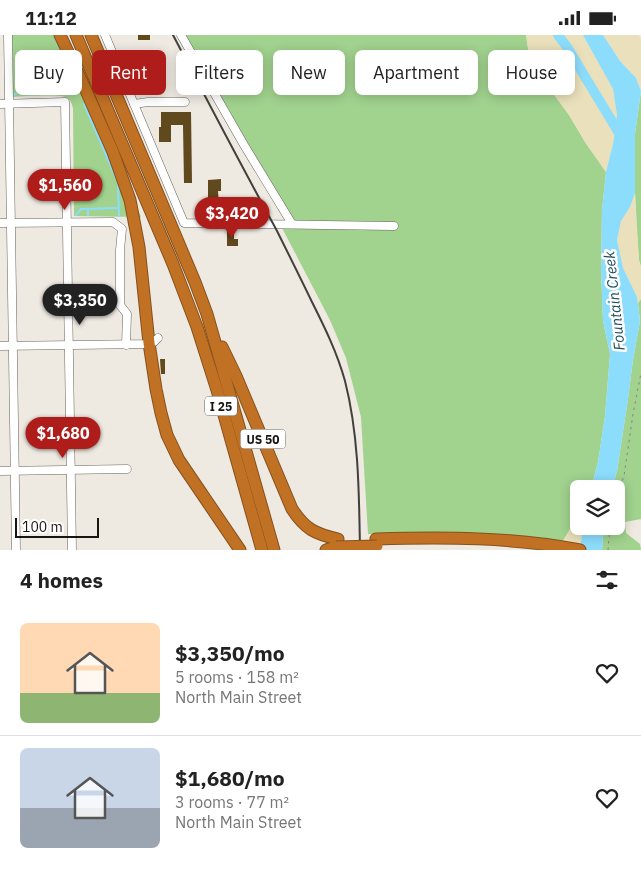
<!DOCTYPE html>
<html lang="en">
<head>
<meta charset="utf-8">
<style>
	body { margin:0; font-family:"IBM Plex Sans",sans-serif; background:#f2f2f2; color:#222; height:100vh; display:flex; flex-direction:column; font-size:19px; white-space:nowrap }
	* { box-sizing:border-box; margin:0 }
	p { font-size:16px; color:#767676 }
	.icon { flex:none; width:28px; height:28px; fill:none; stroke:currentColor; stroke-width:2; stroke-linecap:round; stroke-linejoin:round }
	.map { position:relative; height:515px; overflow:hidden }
	.details { display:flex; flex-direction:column; background:#fff; flex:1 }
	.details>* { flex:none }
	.hud { position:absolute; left:15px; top:15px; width:611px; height:45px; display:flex; gap:10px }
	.fabs { position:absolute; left:570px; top:445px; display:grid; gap:10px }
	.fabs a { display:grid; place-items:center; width:55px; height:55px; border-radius:8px; background:#fff; box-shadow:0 2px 12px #0003; font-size:25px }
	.scale { position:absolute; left:15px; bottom:12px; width:84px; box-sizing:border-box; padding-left:5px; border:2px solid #171512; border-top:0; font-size:14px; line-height:18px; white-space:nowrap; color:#171512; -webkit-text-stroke:4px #fff; paint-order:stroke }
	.price { position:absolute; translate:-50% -42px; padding:0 11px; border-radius:18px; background:#ae1d19; color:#fff; font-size:16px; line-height:32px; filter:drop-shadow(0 1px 2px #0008) }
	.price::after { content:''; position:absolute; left:50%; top:30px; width:15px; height:11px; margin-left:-8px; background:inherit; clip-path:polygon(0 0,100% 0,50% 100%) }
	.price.current { background:#222; color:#fff }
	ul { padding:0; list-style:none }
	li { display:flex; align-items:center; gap:15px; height:125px; padding:0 20px }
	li+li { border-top:1px solid #e0e0e0 }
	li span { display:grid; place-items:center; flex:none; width:140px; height:100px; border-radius:8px; color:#555 }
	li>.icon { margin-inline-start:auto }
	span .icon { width:60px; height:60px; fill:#fffc; stroke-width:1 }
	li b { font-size:21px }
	h2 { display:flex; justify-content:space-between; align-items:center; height:60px; padding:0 20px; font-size:21px }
	.pill { padding:0 18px; border-radius:8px; background:#fff; box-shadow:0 2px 12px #0003; font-size:18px; line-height:45px }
	.pill.current { background:#ae1d19; color:#fff }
	.status { display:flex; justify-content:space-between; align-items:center; height:35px; padding:0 25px; background:#fff; direction:ltr }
	.status svg { height:14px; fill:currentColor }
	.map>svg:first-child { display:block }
</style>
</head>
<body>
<div class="status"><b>11:12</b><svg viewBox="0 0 49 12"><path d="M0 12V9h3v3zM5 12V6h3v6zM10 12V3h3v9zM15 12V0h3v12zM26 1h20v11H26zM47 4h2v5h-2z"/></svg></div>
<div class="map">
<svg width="641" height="515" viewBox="0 0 641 515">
	<rect width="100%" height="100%" fill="#eee9e1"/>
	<g fill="#a1d28e">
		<path d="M12,0H65L141,182L74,181L73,74C72,69 71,64 65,62C58,59 23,61 13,62Z"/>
		<path d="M181,0H526L529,20L539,39L569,80L585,107L606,137L602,175L601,235L603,286L610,319L605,381L598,427L591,454H579V484L576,485L563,506L518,501L454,497L368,499L361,382L346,323L330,285L280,189H291Z"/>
		<path d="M641,56V232L639,225L637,199L635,158V99Z"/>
		<path d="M641,264V484L625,487L626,498L640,509L641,515H602L604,491H616V454H612L617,436L628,364L633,325L640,286L638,268Z"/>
	</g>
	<g fill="#eae0bb">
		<path d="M526,0H583L613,54L617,80L613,109L606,137L585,107L569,80L539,39L529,20Z"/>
		<path d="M603,0H639L641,5V56L636,43L620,26Z"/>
		<path d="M635,158L639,225L641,232V264L638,268L637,262L623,233L617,205L621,186L630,172Z"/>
		<path d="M576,484H579V491H583L580,515H559L564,504Z"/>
	</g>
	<g fill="#8cddfc">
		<path d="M583,0H603L620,26L636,43L641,56L635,99V158L630,172L621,186L617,205L623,233L637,262L640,286L633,325L628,364L617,436L612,454H591L598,427L605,381L610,319L603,286L601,235L602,175L606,137L613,109L617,80L613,54Z"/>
		<path d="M583,491H604L602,515H580Z"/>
	</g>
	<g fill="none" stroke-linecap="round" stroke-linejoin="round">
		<g stroke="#8cddfc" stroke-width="2">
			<path d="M54,0L78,56"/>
			<path d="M29,53L30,60"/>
			<path d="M14,60L24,53L76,52"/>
			<path d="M84,69L118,148L119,181"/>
			<path d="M76,180L81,174L118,173"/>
			<path d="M88,180V174"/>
		</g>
		<path stroke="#8cddfc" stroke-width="10" d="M558,0L567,12L622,103"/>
	</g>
	<g fill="#60491d">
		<rect x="138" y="0" width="12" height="5"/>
		<path d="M152,22L156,48L143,49L139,24Z"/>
		<path d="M161,77H191L192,148H184L183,90H171V107H159V92H161Z"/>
		<path d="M221,144V156H218L219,170H208V145Z"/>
		<path d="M227,195H234V204H238V211H227Z"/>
		<path d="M160,324H165V339H161Z"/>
	</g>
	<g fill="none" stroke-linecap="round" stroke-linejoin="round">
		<g stroke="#68645d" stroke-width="9">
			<g id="minor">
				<path d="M8,0L16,515"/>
				<path d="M105,0L184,188L394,191"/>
				<path d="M181,0L244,110L292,189"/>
				<path d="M0,69L65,67L72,515"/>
				<path d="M134,69L148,67H185"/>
				<path d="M0,188L113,187L122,194L120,215V270L127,279L126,310"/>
				<path d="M0,311L147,309L154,307L158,303"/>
				<path d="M0,436L127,434"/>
			</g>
		</g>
		<g stroke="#86511e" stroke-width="13">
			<g id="highway">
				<path d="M60,0L84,51L113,117L130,165L139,212L149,308L156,354L161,378L167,400L179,425L240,515"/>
				<path d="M76,0L173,229L197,292L217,355L262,515"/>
				<path d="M91,0L195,247L207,279L274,515"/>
				<path d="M222,312L236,341L292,474C305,494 315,499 338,504"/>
				<path d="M376,504C444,502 512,502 580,515"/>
				<path d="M326,515L336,512"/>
			</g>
		</g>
		<g stroke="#88847f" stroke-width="1" stroke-dasharray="2.5 4" stroke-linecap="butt">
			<path d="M616,464L624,441L633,379L641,338"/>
			<path d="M608,515L610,491"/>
		</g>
		<use href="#minor" stroke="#fff" stroke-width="8"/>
		<use href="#highway" stroke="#c17124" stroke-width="11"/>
		<path stroke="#43403c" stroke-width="2" d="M173,0C207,65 241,130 276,194C288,218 300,242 311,265C324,291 337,317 345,346C359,401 359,458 360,515"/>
		<g stroke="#86511e" stroke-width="13" stroke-linecap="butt">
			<path id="highway-bridge" d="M336,512L377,511"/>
		</g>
		<use href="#highway-bridge" stroke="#c17124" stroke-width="11"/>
	</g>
	<g text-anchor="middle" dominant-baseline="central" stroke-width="5" stroke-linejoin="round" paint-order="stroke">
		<g fill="#fff" stroke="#5d5b59" stroke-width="1">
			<rect x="205" y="361.5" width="32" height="19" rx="4"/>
			<rect x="240.5" y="394.5" width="45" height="19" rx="4"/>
		</g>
		<g font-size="12" font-weight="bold" fill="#171512">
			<text x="221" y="371">I 25</text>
			<text x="263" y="404">US 50</text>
		</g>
		<g font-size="15" font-style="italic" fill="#204e5e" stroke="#fff">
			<text transform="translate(614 266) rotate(-96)">Fountain Creek</text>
		</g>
	</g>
</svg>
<div class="fabs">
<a><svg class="icon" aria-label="layers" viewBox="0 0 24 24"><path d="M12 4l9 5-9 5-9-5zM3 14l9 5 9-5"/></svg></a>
</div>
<div class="scale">100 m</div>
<b class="price" style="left:65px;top:176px">$1,560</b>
<b class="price" style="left:232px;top:204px">$3,420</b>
<b class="price current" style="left:80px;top:291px">$3,350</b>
<b class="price" style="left:63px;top:424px">$1,680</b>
<div class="hud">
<a class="pill">Buy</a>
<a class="pill current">Rent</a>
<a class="pill">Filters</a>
<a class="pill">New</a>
<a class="pill">Apartment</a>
<a class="pill">House</a>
</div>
</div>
<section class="details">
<h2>4 homes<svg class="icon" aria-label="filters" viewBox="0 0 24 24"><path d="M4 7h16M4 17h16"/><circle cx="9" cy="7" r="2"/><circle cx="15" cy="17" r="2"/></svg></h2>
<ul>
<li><span style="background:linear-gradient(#ffd9b3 70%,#8fb573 0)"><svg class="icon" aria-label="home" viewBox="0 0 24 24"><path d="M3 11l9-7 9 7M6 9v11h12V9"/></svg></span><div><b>$3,350/mo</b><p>5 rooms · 158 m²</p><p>North Main Street</p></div><svg class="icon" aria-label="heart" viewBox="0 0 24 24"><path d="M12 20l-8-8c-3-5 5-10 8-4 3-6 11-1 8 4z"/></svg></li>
<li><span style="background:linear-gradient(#c9d6e8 60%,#9aa5b1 0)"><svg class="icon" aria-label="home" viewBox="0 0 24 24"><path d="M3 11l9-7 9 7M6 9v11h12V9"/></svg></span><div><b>$1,680/mo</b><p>3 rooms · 77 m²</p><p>North Main Street</p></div><svg class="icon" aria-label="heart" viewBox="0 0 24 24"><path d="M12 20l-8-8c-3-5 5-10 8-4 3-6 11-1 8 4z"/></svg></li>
</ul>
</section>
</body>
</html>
